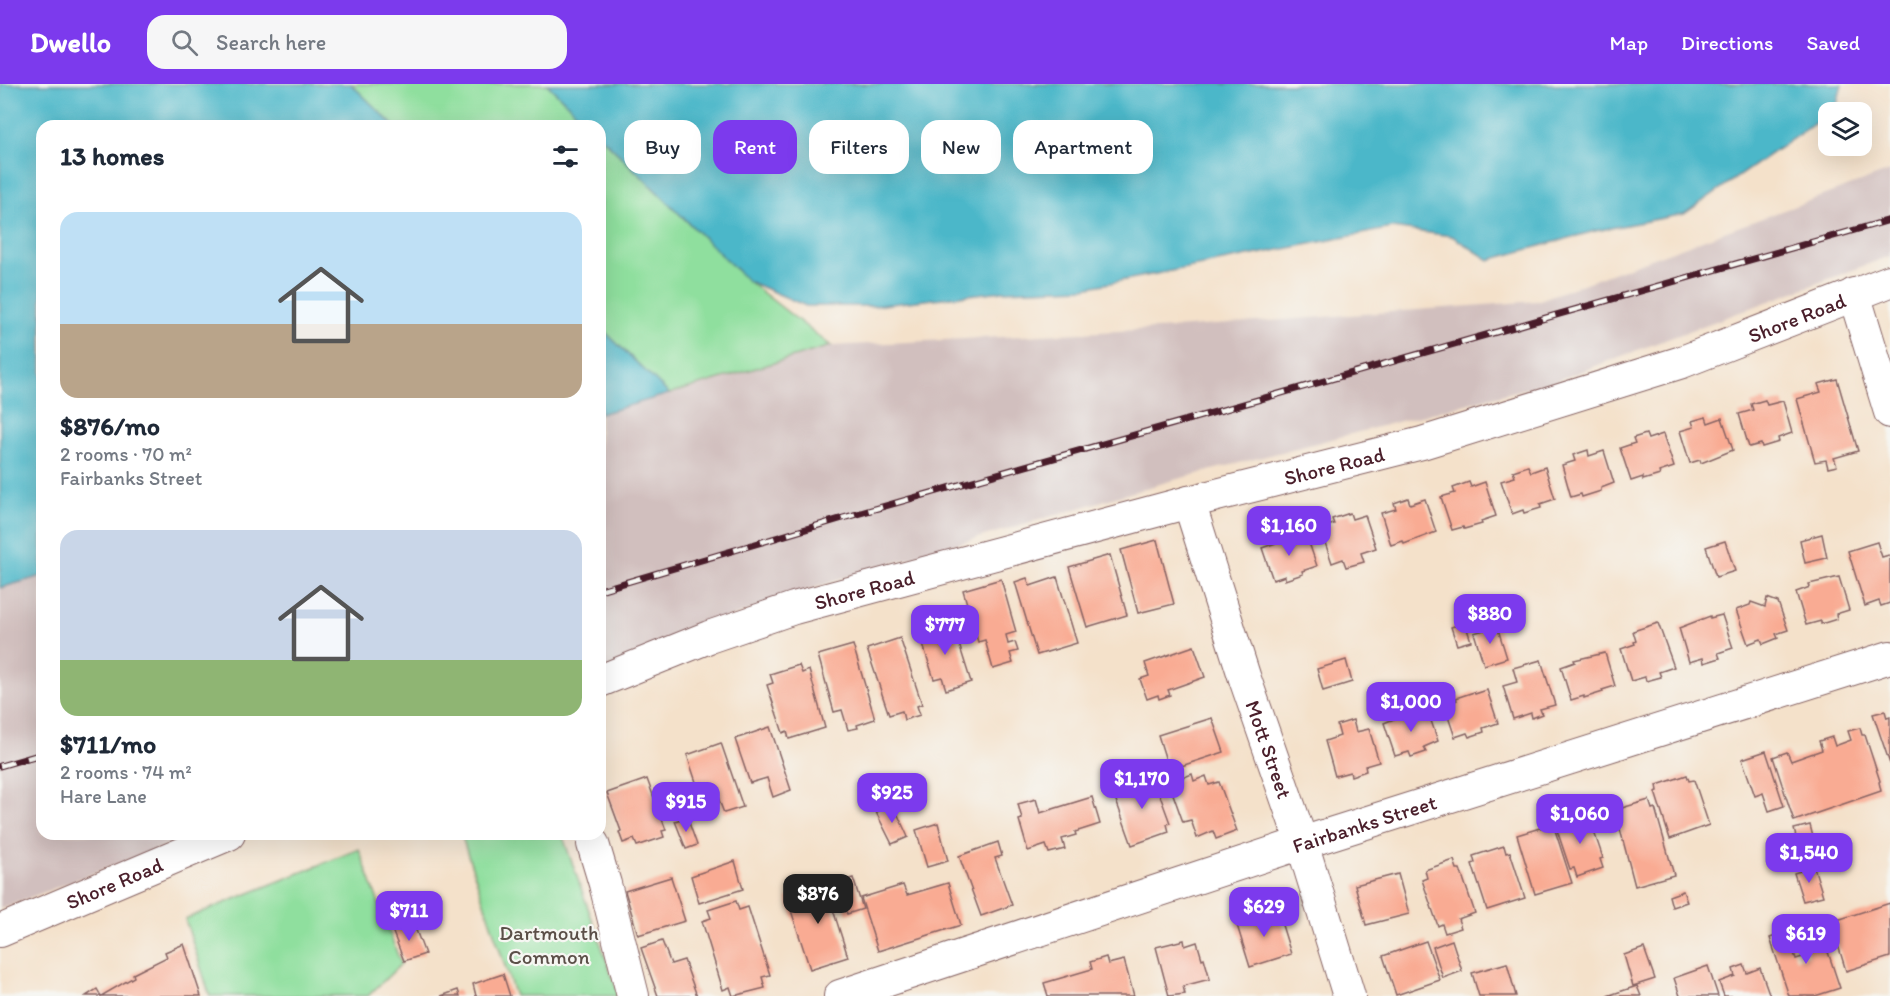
<!DOCTYPE html>
<html lang="en">
<head>
<meta charset="utf-8">
<style>
	body { margin:0; font-family:Itim,sans-serif; background:#f6f6f7; color:#1f2937; height:100vh; display:flex; flex-direction:column; font-size:22px; white-space:nowrap }
	* { box-sizing:border-box; margin:0 }
	p { font-size:20px; color:#747a83 }
	.icon { flex:none; width:33px; height:33px; fill:none; stroke:currentColor; stroke-width:2; stroke-linecap:round; stroke-linejoin:round }
	.map { position:relative; flex:1; overflow:hidden }
	.panel { position:absolute; left:36px; top:36px; width:570px; height:720px; display:flex; flex-direction:column; background:#fff; border-radius:18px; box-shadow:0 6px 24px #0002 }
	.panel>* { flex:none }
	.top-card { position:absolute; left:624px; top:36px; width:570px; height:54px; display:flex; gap:12px }
	.fabs { position:absolute; left:1818px; top:18px; display:grid; gap:12px }
	.fabs a { display:grid; place-items:center; width:54px; height:54px; border-radius:12px; background:#fff; box-shadow:0 6px 24px #0002; font-size:30px }
	.price { position:absolute; translate:-50% -51px; padding:0 14px; border-radius:12px; background:#7c3aed; color:#fff; font-size:20px; line-height:39px; filter:drop-shadow(0 2px 3px #0008) }
	.price::after { content:''; position:absolute; left:50%; top:36px; width:18px; height:14px; margin-left:-9px; background:inherit; clip-path:polygon(0 0,100% 0,50% 100%) }
	.price.current { background:#222; color:#fff }
	ul { padding:0; list-style:none }
	li { display:grid; align-content:center; gap:12px; height:318px; padding:0 24px }
	li span { display:grid; place-items:center; height:186px; border-radius:18px; color:#555 }
	li>.icon { margin-inline-start:auto }
	span .icon { width:108px; height:108px; fill:#fffc; stroke-width:1 }
	li b { font-size:26px }
	h2 { display:flex; justify-content:space-between; align-items:center; height:72px; padding:0 24px; font-size:26px }
	.tag { padding:0 21px; border-radius:18px; background:#fff; box-shadow:0 6px 24px #0002; font-size:21px; line-height:54px }
	.tag.current { background:#7c3aed; color:#fff }
	header { display:flex; align-items:center; gap:36px; box-sizing:border-box; height:84px; padding:0 30px; background:#7c3aed; color:#fff }
	header strong { font-size:28px }
	nav { display:flex; gap:33px; margin-inline-start:auto; font-size:21px }
	.search { width:420px; height:54px; background:#f6f6f7; display:flex; align-items:center; gap:15px; box-sizing:border-box; padding:0 21px; border-radius:18px; color:#747a83; font-size:22px }
	.map>svg:first-child { display:block }
</style>
</head>
<body>
<header>
<strong>Dwello</strong>
<div class="search"><svg class="icon" aria-label="search" viewBox="0 0 24 24"><circle cx="10" cy="10" r="6"/><path d="M15 15l6 6"/></svg>Search here</div>
<nav><a>Map</a><a>Directions</a><a>Saved</a></nav>
</header>
<div class="map">
<svg width="1890" height="912" viewBox="0 0 1890 912">
	<rect width="100%" height="100%" fill="#f6f6f2"/>
	<filter id="ink" filterUnits="userSpaceOnUse"><feTurbulence type="fractalNoise" baseFrequency=".0167" numOctaves="2"/><feDisplacementMap in="SourceGraphic" scale="12" xChannelSelector="R" yChannelSelector="G"/><feConvolveMatrix kernelMatrix="1 2 1 2 8 2 1 2 1" color-interpolation-filters="sRGB"/></filter>
	<filter id="wash" filterUnits="userSpaceOnUse"><feTurbulence type="fractalNoise" baseFrequency=".008" numOctaves="4" result="noise"/><feDisplacementMap in="SourceGraphic" scale="24" xChannelSelector="R" yChannelSelector="G"/><feGaussianBlur stdDeviation="1.35" result="paint"/><feColorMatrix in="noise" values="0 0 0 0 0 0 0 0 0 0 0 0 0 0 0 0 0 1.4 0 .05"/><feComposite in="paint" operator="in"/></filter>
	<g filter="url(#wash)">
		<rect width="100%" height="100%" fill="#f4e1ca"/>
		<g fill="#d1bfbe">
			<path d="M1890,87V172L1555,297L1170,397L846,493L711,540L600,587V330L831,262L1175,244L1537,217Z"/>
			<path d="M42,492V750H197L0,825V504Z"/>
		</g>
		<g fill="#8fdf9e" stroke="#6c7f64" stroke-width="1.5">
			<path d="M351,0H547L590,42H394Z"/>
			<path d="M600,52L748,197L831,262L669,310L600,243Z"/>
			<path d="M461,750H562L619,912H515Z"/>
			<path d="M359,765L401,880L368,912H210L185,835Z"/>
		</g>
		<g fill="#4cb7c9" stroke="#4b6b7a" stroke-width="1.5">
			<path d="M0,0H351L394,42H42V492L0,504Z"/>
			<path d="M547,0H1842L1836,25L1828,28V30L1684,130L1595,147L1489,176L1452,152L1392,144L1084,204L1003,207L873,222H806L748,197L600,52V42H590Z"/>
			<path d="M600,243L669,310L600,330Z"/>
		</g>
		<g id="blocks">
			<g fill="#f9ab93">
				<path d="M1837,295L1858,367L1834,374L1837,382L1828,384L1826,376L1815,378L1797,315L1821,308L1818,300Z"/>
				<path d="M1765,316L1767,321L1783,317L1792,349L1778,354L1779,358L1762,363L1761,360L1749,363L1739,330L1753,326L1751,320Z"/>
				<path d="M1706,333L1708,339L1722,334L1733,366L1701,379L1700,376L1690,379L1680,347L1694,343L1692,337Z"/>
				<path d="M1646,350L1648,355L1663,350L1674,383L1659,388L1660,391L1643,396V393L1631,397L1620,364L1635,359L1633,354Z"/>
				<path d="M1588,366L1589,372L1604,367L1614,399L1601,404V407L1582,413L1581,410L1571,413L1562,381L1575,377L1573,371Z"/>
				<path d="M1528,382L1531,388L1545,383L1555,415L1540,420L1541,424L1524,429L1523,426L1512,430L1501,397L1515,393L1513,387Z"/>
				<path d="M1469,398L1471,403L1485,398L1496,432L1481,437L1482,440L1464,445L1463,443L1452,446L1441,413L1455,409L1453,404Z"/>
				<path d="M1408,414L1410,420L1425,415L1436,448L1404,460L1403,457L1391,461L1381,429L1396,425L1394,419Z"/>
				<path d="M1350,429L1352,435L1365,431L1376,464L1361,469L1364,478L1346,483L1343,475L1332,479L1320,444L1334,440L1332,435Z"/>
				<path d="M1290,449L1292,454L1306,450L1317,482L1302,487L1303,490L1285,496V492L1273,496L1262,464L1276,459L1274,455Z"/>
				<path d="M1822,450L1827,474L1805,479L1800,456Z"/>
				<path d="M1157,456L1174,520L1138,529L1121,466Z"/>
				<path d="M1725,457L1735,487L1716,493L1706,463Z"/>
				<path d="M1877,458L1882,473L1889,471L1890,476V519L1881,522L1879,517L1865,522L1848,467Z"/>
				<path d="M1110,471L1127,531L1087,543L1069,483Z"/>
				<path d="M1057,493L1077,559L1037,571L1015,498L1027,494L1030,502Z"/>
				<path d="M1839,493L1849,526L1836,530L1837,535L1821,540V537L1806,541L1796,508L1810,503L1809,500Z"/>
				<path d="M1001,495L1016,548L1006,551L1008,560L1015,558L1018,567L1010,569L1013,579L993,585L985,556L978,558L963,506Z"/>
				<path d="M1767,514L1778,518L1788,546L1776,550L1778,554L1763,560L1761,555L1748,560L1736,526L1750,521L1751,518L1765,523Z"/>
				<path d="M1722,531L1733,564L1718,569L1720,574L1704,579L1703,574L1689,578L1679,544L1710,532V534Z"/>
				<path d="M952,538L971,598L946,606L942,593L934,595L919,548Z"/>
				<path d="M1465,539L1471,557L1457,561L1451,543Z"/>
				<path d="M1658,539L1674,583L1659,588L1661,593L1646,597L1645,593L1631,597L1621,565L1635,560L1634,558L1636,557L1633,547Z"/>
				<path d="M1497,542L1507,574L1484,581L1474,549Z"/>
				<path d="M900,554L922,620L917,622L920,631L904,636L902,627L889,631L867,565Z"/>
				<path d="M853,561L875,635L857,641L858,644L848,646L842,626L834,628L818,571Z"/>
				<path d="M1194,562L1205,593L1168,606L1170,611L1159,615L1158,611L1147,615L1140,595L1149,592L1145,579Z"/>
				<path d="M1605,569L1615,602L1602,606L1603,608L1584,614V612L1571,616L1561,583L1575,578L1574,576Z"/>
				<path d="M1346,576L1352,598L1323,607L1317,585Z"/>
				<path d="M1541,576L1555,621L1540,625L1542,630L1532,634L1531,629L1513,635L1503,602L1517,598L1513,584Z"/>
				<path d="M799,581L802,589L809,586L825,644L789,655L787,647L783,649L767,601L773,599L770,590Z"/>
				<path d="M1487,606L1498,639L1483,644L1484,648L1469,653L1467,649L1455,653L1444,621L1457,616L1456,614L1474,608L1475,610Z"/>
				<path d="M1427,625L1438,657L1424,663L1426,668L1411,673L1409,668L1395,672L1384,639L1416,626L1417,629Z"/>
				<path d="M1885,627L1887,634L1890,633V680L1873,630Z"/>
				<path d="M1212,634L1224,668L1169,686L1158,651Z"/>
				<path d="M1353,636L1356,648L1369,645L1379,678L1365,682L1366,687L1351,692L1350,688L1335,692L1325,657L1340,652L1337,641Z"/>
				<path d="M770,643L791,706L773,713L767,694L750,699L735,655Z"/>
				<path d="M1860,644L1862,651H1865L1880,697L1879,698L1881,707L1794,737L1773,673L1787,668L1791,677L1822,666L1819,657L1832,653L1835,662L1851,656L1848,647Z"/>
				<path d="M721,659L743,723L724,729L717,711L702,716L687,671Z"/>
				<path d="M1766,667L1784,722L1769,727L1763,709L1755,712L1742,675Z"/>
				<path d="M1149,689L1153,699L1155,698L1170,739L1167,740L1169,748L1132,761L1114,711L1122,708L1120,703L1128,700L1126,697Z"/>
				<path d="M1192,690L1194,697L1206,692L1209,701L1219,698L1237,747L1216,755L1213,747L1197,754L1191,736L1183,738L1169,699Z"/>
				<path d="M1687,691L1689,697L1694,696L1709,741L1670,755L1655,708L1658,707L1657,701Z"/>
				<path d="M647,695L666,746L662,747L664,753L637,762L634,755L623,759L619,748L621,747L607,709Z"/>
				<path d="M1092,713L1100,740L1075,748L1076,751L1062,755L1065,765L1049,769L1046,761L1028,767L1019,736L1022,735L1018,720L1036,715L1040,729Z"/>
				<path d="M1649,716L1652,725L1655,724L1674,791L1635,802L1615,726Z"/>
				<path d="M893,720L908,753L892,760L876,728Z"/>
				<path d="M1588,730L1603,774L1600,775L1603,784L1577,793L1574,784L1570,785L1555,740Z"/>
				<path d="M687,733L697,761L686,765L675,737Z"/>
				<path d="M938,739L948,777L927,783L916,746Z"/>
				<path d="M1553,740L1572,799L1535,810L1517,751Z"/>
				<path d="M1810,741L1817,769L1801,773L1794,745Z"/>
				<path d="M998,758L1002,772L995,774L1012,821L981,832L959,772Z"/>
				<path d="M1504,762L1506,769L1510,768L1525,814L1487,826L1472,780L1475,779L1473,772Z"/>
				<path d="M1454,776L1457,785H1460L1475,829L1458,835L1461,844L1445,849L1442,840L1438,842L1422,796L1427,794L1425,786Z"/>
				<path d="M735,777L743,805L699,819L691,792Z"/>
				<path d="M1814,783L1823,812L1803,817L1794,789Z"/>
				<path d="M1398,790L1409,830L1366,841L1355,801Z"/>
				<path d="M671,793L685,837L638,851L625,807Z"/>
				<path d="M853,794L863,825L847,830L836,799Z"/>
				<path d="M834,798L839,813L830,816L848,873L810,885L787,814Z"/>
				<path d="M948,799L961,841L878,867L861,814L903,801L907,811Z"/>
				<path d="M1683,807L1687,818L1672,823L1669,812Z"/>
				<path d="M736,817L739,826L748,823L770,891L762,893L765,904L733,912L730,903L723,906L702,837L711,834L708,826Z"/>
				<path d="M1890,819V873L1846,887L1831,838Z"/>
				<path d="M1277,825L1291,870L1250,883L1236,838Z"/>
				<path d="M413,838L425,870L404,877L392,846Z"/>
				<path d="M1819,841L1840,904L1815,912H1789L1770,854L1787,848L1796,875L1809,871L1801,847Z"/>
				<path d="M1184,856L1185,862L1197,858L1202,875L1204,874L1210,895L1183,902L1185,910L1169,912L1156,863Z"/>
				<path d="M1452,856L1462,887L1443,894L1433,863Z"/>
				<path d="M662,857L671,880L684,876L697,912H658L641,864Z"/>
				<path d="M1426,857L1440,896L1396,911L1383,872Z"/>
				<path d="M184,860L201,912H101L134,893L133,890L167,873L165,868Z"/>
				<path d="M1644,864L1655,895L1633,902L1624,871Z"/>
				<path d="M1106,873L1108,880L1124,876L1134,912H1048L1044,899L1092,885L1090,878Z"/>
				<path d="M1507,879L1516,912H1479L1472,889Z"/>
				<path d="M1744,881L1747,889L1760,884L1770,912H1724L1719,898L1735,892L1733,885Z"/>
				<path d="M1708,882L1718,912H1680L1674,894Z"/>
				<path d="M503,890L510,912H476L473,900Z"/>
				<path d="M1637,902L1641,912H1607Z"/>
				<path d="M97,905L101,912H86Z"/>
				<path d="M458,906L460,912H441Z"/>
			</g>
		</g>
	</g>
	<g filter="url(#ink)">
		<use href="#blocks" fill-opacity="0" stroke="#866363" stroke-width="1.5"/>
		<g fill="none" stroke-linecap="round" stroke-linejoin="round">
			<g stroke="#866363" stroke-width="34">
				<g id="minor">
					<path d="M1854,210L1890,328"/>
					<path id="s1" d="M1189,418L1245,595L1302,759L1349,912"/>
					<path id="s2" d="M600,597L709,553L794,524L1189,418L1422,359L1682,278L1890,197"/>
					<path d="M593,760L605,800L633,912"/>
					<path id="s3" d="M0,847L229,750"/>
					<path id="s4" d="M840,912L1302,759L1890,573"/>
				</g>
			</g>
			<use href="#minor" stroke="#fff" stroke-width="32"/>
			<g stroke="#4a1f2b" stroke-width="7">
				<g id="rail">
					<path d="M600,506L843,434L1890,136"/>
					<path d="M0,682L42,670"/>
				</g>
			</g>
			<use href="#rail" stroke="#f6f6f2" stroke-width="4.5" stroke-dasharray="14" stroke-linecap="butt"/>
		</g>
	</g>
	<g text-anchor="middle" dominant-baseline="central" stroke-width="4.5" stroke-linejoin="round" paint-order="stroke">
		<g font-size="21" fill="#4a1f2b" stroke="#f6f6f2">
			<text stroke="none"><textPath href="#s2" startOffset="1252">Shore Road</textPath></text>
			<text stroke="none"><textPath href="#s2" startOffset="766">Shore Road</textPath></text>
			<text stroke="none"><textPath href="#s2" startOffset="280">Shore Road</textPath></text>
			<text stroke="none"><textPath href="#s1" startOffset="260">Mott Street</textPath></text>
			<text stroke="none"><textPath href="#s4" startOffset="552">Fairbanks Street</textPath></text>
			<text stroke="none"><textPath href="#s3" startOffset="124">Shore Road</textPath></text>
		</g>
		<g font-size="21" fill="#5b4f48" stroke="#f6f6f2">
			<text x="549" y="848">Dartmouth<tspan x="549" dy="24">Common</tspan></text>
		</g>
	</g>
</svg>
<div class="fabs">
<a><svg class="icon" aria-label="layers" viewBox="0 0 24 24"><path d="M12 4l9 5-9 5-9-5zM3 14l9 5 9-5"/></svg></a>
</div>
<b class="price" style="left:1289px;top:473px">$1,160</b>
<b class="price" style="left:1490px;top:561px">$880</b>
<b class="price" style="left:945px;top:572px">$777</b>
<b class="price" style="left:1411px;top:649px">$1,000</b>
<b class="price" style="left:1142px;top:726px">$1,170</b>
<b class="price" style="left:892px;top:740px">$925</b>
<b class="price" style="left:686px;top:749px">$915</b>
<b class="price" style="left:1580px;top:761px">$1,060</b>
<b class="price" style="left:1809px;top:800px">$1,540</b>
<b class="price current" style="left:818px;top:841px">$876</b>
<b class="price" style="left:1264px;top:854px">$629</b>
<b class="price" style="left:409px;top:858px">$711</b>
<b class="price" style="left:1806px;top:881px">$619</b>
<div class="top-card">
<a class="tag">Buy</a>
<a class="tag current">Rent</a>
<a class="tag">Filters</a>
<a class="tag">New</a>
<a class="tag">Apartment</a>
</div>
<section class="panel">
<h2>13 homes<svg class="icon" aria-label="filters" viewBox="0 0 24 24"><path d="M4 7h16M4 17h16"/><circle cx="9" cy="7" r="2"/><circle cx="15" cy="17" r="2"/></svg></h2>
<ul>
<li><span style="background:linear-gradient(#bfe0f5 60%,#b9a48a 0)"><svg class="icon" aria-label="home" viewBox="0 0 24 24"><path d="M3 11l9-7 9 7M6 9v11h12V9"/></svg></span><div><b>$876/mo</b><p>2 rooms · 70 m²</p><p>Fairbanks Street</p></div></li>
<li><span style="background:linear-gradient(#c9d6e8 70%,#8fb573 0)"><svg class="icon" aria-label="home" viewBox="0 0 24 24"><path d="M3 11l9-7 9 7M6 9v11h12V9"/></svg></span><div><b>$711/mo</b><p>2 rooms · 74 m²</p><p>Hare Lane</p></div></li>
</ul>
</section>
</div>
</body>
</html>
